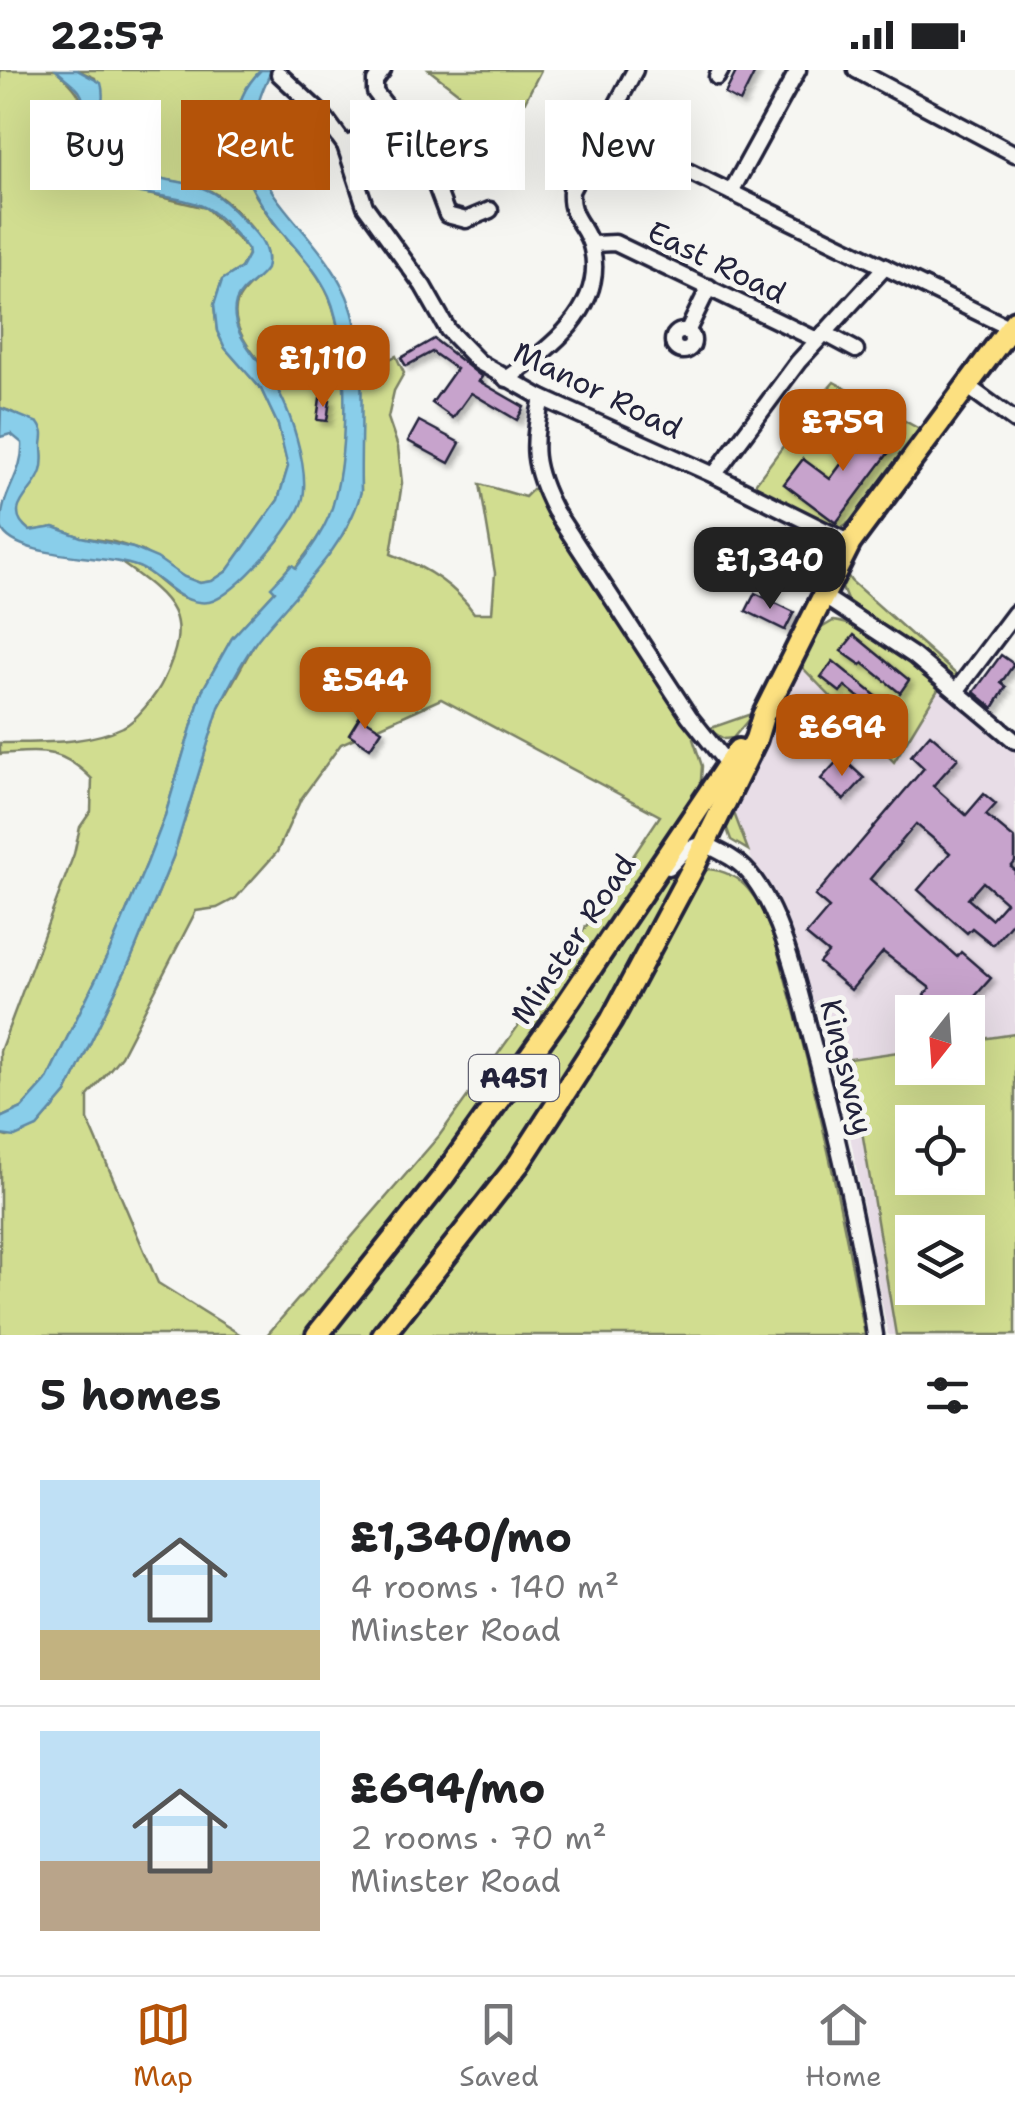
<!DOCTYPE html>
<html lang="en">
<head>
<meta charset="utf-8">
<style>
	body { margin:0; font-family:"Shantell Sans",sans-serif; background:#f6f6f6; color:#202124; height:100vh; display:flex; flex-direction:column; font-size:38px; white-space:nowrap }
	* { box-sizing:border-box; margin:0 }
	p { font-size:32px; color:#757577 }
	.icon { flex:none; width:55px; height:55px; fill:none; stroke:currentColor; stroke-width:2; stroke-linecap:round; stroke-linejoin:round }
	.map { position:relative; height:1265px; overflow:hidden }
	.details { display:flex; flex-direction:column; background:#fff; flex:1 }
	.details>* { flex:none }
	.guide { position:absolute; left:30px; top:30px; width:955px; height:90px; display:flex; gap:20px }
	.needle { width:65px; rotate:197deg }
	.controls { position:absolute; left:895px; top:925px; display:grid; gap:20px }
	.controls a { display:grid; place-items:center; width:90px; height:90px; border-radius:0px; background:#fff; box-shadow:0 10px 40px #0002; font-size:50px }
	.price { position:absolute; translate:-50% -85px; padding:0 22px; border-radius:20px; background:#b45309; color:#fff; font-size:32px; line-height:65px; filter:drop-shadow(0 2px 5px #0008) }
	.price::after { content:''; position:absolute; left:50%; top:60px; width:30px; height:22px; margin-left:-15px; background:inherit; clip-path:polygon(0 0,100% 0,50% 100%) }
	.price.active { background:#222; color:#fff }
	ul { padding:0; list-style:none }
	li { display:flex; align-items:center; gap:30px; height:250px; padding:0 40px }
	li+li { border-top:2px solid #e0e0e0 }
	li span { display:grid; place-items:center; flex:none; width:280px; height:200px; border-radius:0px; color:#555 }
	li>.icon { margin-inline-start:auto }
	span .icon { width:120px; height:120px; fill:#fffc; stroke-width:1 }
	li b { font-size:42px }
	h2 { display:flex; justify-content:space-between; align-items:center; height:120px; padding:0 40px; font-size:42px }
	.chip { padding:0 35px; border-radius:0px; background:#fff; box-shadow:0 10px 40px #0002; font-size:35px; line-height:90px }
	.chip.active { background:#b45309; color:#fff }
	.status { display:flex; justify-content:space-between; align-items:center; height:70px; padding:0 50px; background:#fff; direction:ltr }
	.status svg { height:28px; fill:currentColor }
	.menu { display:flex; justify-content:space-around; align-items:center; height:140px; border-top:2px solid #e0e0e0; background:#fff; font-size:28px; color:#757577 }
	.menu a { display:grid; justify-items:center; gap:5px }
	.menu .active { color:#b45309 }
	.map>svg:first-child { display:block }
</style>
</head>
<body>
<div class="status"><b>22:57</b><svg viewBox="0 0 49 12"><path d="M0 12V9h3v3zM5 12V6h3v6zM10 12V3h3v9zM15 12V0h3v12zM26 1h20v11H26zM47 4h2v5h-2z"/></svg></div>
<div class="map">
<svg width="1015" height="1265" viewBox="0 0 1015 1265">
	<defs>
		<filter id="shadow"><feDropShadow dx="4.5" dy="4.5" stdDeviation="2.5" flood-color="#0004"/></filter>
	</defs>
	<rect width="100%" height="100%" fill="#f6f6f2"/>
	<filter id="ink" filterUnits="userSpaceOnUse"><feTurbulence type="fractalNoise" baseFrequency=".01" numOctaves="2"/><feDisplacementMap in="SourceGraphic" scale="20" xChannelSelector="R" yChannelSelector="G"/><feConvolveMatrix kernelMatrix="1 2 1 2 8 2 1 2 1" color-interpolation-filters="sRGB"/></filter>
	<g filter="url(#ink)">
		<path fill="#e8dde7" fill-rule="evenodd" d="M800,595L894,691L939,618L958,635L970,631L1015,671V1265H888L836,992L779,840L751,788L734,743L738,725ZM912,942H968V998H912ZM912,1052H968V1108H912ZM912,1162H968V1218H912Z"/>
		<g fill="#d1dd90" stroke="#7a8066" stroke-width="2.5" fill-rule="evenodd">
			<path d="M0,0H56C87,28 88,37 79,77L144,123L206,138L247,178L248,184L241,198L222,210L214,235L217,261L225,278L261,319L278,355L288,397L278,430L227,501L212,511L200,513L184,507L142,481L114,472L81,467L54,457L30,461L15,447C20,414 62,396 31,361C21,349 16,341 0,338Z"/>
			<path d="M77,0H261C216,46 240,108 274,153C293,177 316,197 329,227C350,276 350,397 329,447C321,465 308,482 295,498L291,495L272,517L275,521L232,568L202,621L164,749L147,793L110,880L46,1011L22,1038L0,1048V981L74,784L80,757L91,741L92,709C60,677 42,681 0,684V673C40,672 86,675 123,657C135,652 157,624 163,611C194,546 174,530 120,492C130,494 140,496 148,502C161,511 176,529 193,530C223,531 235,513 256,494C315,440 311,387 276,317C265,294 244,278 237,253C225,210 288,212 260,169C249,153 228,130 211,121C181,106 116,111 98,81C90,66 104,51 103,37C103,28 97,16 95,8Z"/>
			<path d="M429,0H541L517,47L478,38Z"/>
			<path d="M396,286L404,303L394,321L388,348L398,377L402,413L391,484C423,496 455,515 474,543H492L495,503L480,414L525,427L540,412L701,663L693,669L702,696L701,710L652,823L685,788L698,807L708,799C723,800 738,807 748,819C772,847 780,891 790,926C821,1037 844,1151 865,1265H267L439,1066L536,931L660,746L441,629L341,674L301,729L277,782L236,828L217,838L196,841L121,986L88,1026V1050L158,1213L241,1265H0V1065L7,1067L37,1057L66,1023L131,889L173,787L219,637L256,571L346,460L361,421L359,304Z"/>
			<path d="M834,312L921,360L853,450L840,458L753,417L801,352L847,386L830,409L803,389L784,414L836,453L879,342L862,330L828,319Z"/>
			<path d="M845,502L851,511L958,606L954,611L847,530L842,518Z"/>
			<path d="M833,551C872,555 909,594 939,618L894,692L800,595L818,560Z"/>
			<path d="M754,643L733,668L724,669L708,659Z"/>
			<path d="M738,725L734,743L748,780L731,770L726,756Z"/>
			<path d="M1015,964V1265H896L850,989L912,980V998H968V971ZM968,1052V1108H912V1052ZM912,1162H968V1218H912Z"/>
		</g>
		<g fill="#89ceea" stroke="#6089a4" stroke-width="2.5">
			<path d="M56,0H77L101,13C108,36 90,65 98,80C115,112 182,105 211,122C224,129 235,142 246,153C259,165 271,180 266,199C258,212 241,217 236,232C227,262 260,289 273,312C290,338 309,397 303,428C298,453 234,528 209,532C181,536 164,510 143,499C134,494 123,493 114,491C87,486 11,485 1,457C0,423 24,404 22,373L11,364L0,367L1,338L38,353C45,363 43,365 42,375C42,384 44,392 41,401C35,423 0,438 30,461L54,457L81,467L133,478L157,488L184,507L200,513L212,511L227,501L278,430L288,397L278,355L261,319L225,278L217,261L214,235L222,210L241,198L248,185L247,178C236,164 218,143 202,136C168,121 119,129 91,102C66,79 96,47 79,21C74,14 63,7 56,0Z"/>
			<path d="M261,0H272C210,118 320,144 351,237C368,287 359,366 361,421C349,475 292,526 258,569C242,590 230,614 219,637L173,787L131,889L66,1023L37,1057L15,1067L0,1065V1048L22,1038L46,1011L110,880L147,793L164,749L202,621L232,568L275,521L271,517L292,495L296,498C309,482 321,465 329,446C349,397 350,275 329,226C316,197 293,177 274,152C241,109 215,44 261,0Z"/>
		</g>
		<g fill="#c7a3cc" stroke="#22223b" stroke-width="2.5" fill-rule="evenodd" filter="url(#shadow)">
			<path d="M737,0H756L740,32L725,24Z"/>
			<path d="M434,269L482,307L479,311L524,337L517,350L471,323L453,348L432,333L456,299L432,282L406,296L401,288Z"/>
			<path d="M320,328L330,330L327,351L317,350Z"/>
			<path d="M874,350L899,369L836,453L784,414L803,389L830,409Z"/>
			<path d="M419,351L460,373L449,393L408,371Z"/>
			<path d="M755,523L794,542L785,560L746,541Z"/>
			<path d="M854,565L909,610L900,623L863,593L861,595L841,581Z"/>
			<path d="M1001,585L1014,594L1001,613L1006,617L993,638L974,622Z"/>
			<path d="M833,591L897,643L879,666L868,657L879,644L845,616L840,622L821,607Z"/>
			<path d="M360,646L382,660L370,678L349,664Z"/>
			<path d="M930,664L958,688L933,716L966,745L984,724L996,734L986,745L1015,769V792L1011,797L1015,800V849L993,875L972,858L967,863L918,820L950,783L916,754L870,809L957,887L961,882L991,908L961,942H944L924,925L930,918L883,882L851,920L819,893L828,883L806,865L829,838L815,826L924,698L911,686ZM983,812L1006,832L991,849L968,829Z"/>
			<path d="M841,687L864,708L844,730L821,709Z"/>
		</g>
		<g fill="none" stroke-linecap="round" stroke-linejoin="round">
			<g stroke="#22223b" stroke-width="21">
				<g id="minor">
					<path d="M383,0L375,11V22L424,84L447,145L466,150L490,140"/>
					<path d="M856,0L1015,84"/>
					<path d="M279,4L323,45L345,75L365,136L423,216L448,260L479,292L542,328L714,405L850,473"/>
					<path d="M717,7L721,0"/>
					<path d="M605,61L1010,258"/>
					<path d="M345,75L397,51"/>
					<path d="M731,122L798,0"/>
					<path d="M592,174L615,173L817,270"/>
					<circle cx="683" cy="271" r="10"/>
					<path d="M687,262L709,217"/>
					<path d="M824,263L856,280"/>
					<path d="M506,309C548,281 606,237 592,179C587,155 569,150 571,121L635,0"/>
					<path d="M967,316L1015,351"/>
					<path d="M542,328C531,376 532,397 555,441L689,646L733,701"/>
					<path d="M714,405L798,292L885,197"/>
					<path d="M823,526L914,586L1015,671"/>
					<path d="M957,620L1015,543"/>
					<path d="M705,774C721,782 737,789 749,803C781,841 797,911 809,959C836,1059 860,1162 875,1265"/>
					<path d="M669,797L686,779L705,774"/>
				</g>
			</g>
			<g stroke="#22223b" stroke-width="28">
				<g id="primary">
					<path d="M317,1265L444,1106L562,941L738,680"/>
					<path d="M383,1265L519,1093L611,951L695,794L756,669L763,646L850,473L1015,251"/>
				</g>
			</g>
			<use href="#minor" stroke="#f6f6f2" stroke-width="14"/>
			<use href="#primary" stroke="#fce080" stroke-width="20"/>
		</g>
	</g>
	<g text-anchor="middle" dominant-baseline="central" stroke-width="10" stroke-linejoin="round" paint-order="stroke">
		<rect fill="#f6f6f2" stroke="#626272" stroke-width="2.5" x="469" y="985" width="90" height="46" rx="8"/>
		<g font-size="28" font-weight="bold" fill="#22223b">
			<text x="514" y="1008">A451</text>
		</g>
		<g font-size="30" fill="#22223b" stroke="#f6f6f2">
			<text transform="translate(717 192) rotate(26)">East Road</text>
			<text transform="translate(598 320) rotate(26)">Manor Road</text>
			<text transform="translate(573 869) rotate(-56)">Minster Road</text>
			<text transform="translate(847 997) rotate(76)">Kingsway</text>
		</g>
	</g>
</svg>
<div class="controls">
<a><svg class="needle" viewBox="-14 -14 28 28"><path d="M0-13l5 13h-10z" fill="#e53935"/><path d="M0 13l5-13h-10z" fill="#757577"/></svg></a>
<a><svg class="icon" aria-label="locate" viewBox="0 0 24 24"><circle cx="12" cy="12" r="6"/><path d="M12 2v4M12 18v4M2 12h4M18 12h4"/></svg></a>
<a><svg class="icon" aria-label="layers" viewBox="0 0 24 24"><path d="M12 4l9 5-9 5-9-5zM3 14l9 5 9-5"/></svg></a>
</div>
<b class="price" style="left:323px;top:340px">£1,110</b>
<b class="price" style="left:843px;top:404px">£759</b>
<b class="price active" style="left:770px;top:542px">£1,340</b>
<b class="price" style="left:365px;top:662px">£544</b>
<b class="price" style="left:842px;top:709px">£694</b>
<div class="guide">
<a class="chip">Buy</a>
<a class="chip active">Rent</a>
<a class="chip">Filters</a>
<a class="chip">New</a>
</div>
</div>
<section class="details">
<h2>5 homes<svg class="icon" aria-label="filters" viewBox="0 0 24 24"><path d="M4 7h16M4 17h16"/><circle cx="9" cy="7" r="2"/><circle cx="15" cy="17" r="2"/></svg></h2>
<ul>
<li><span style="background:linear-gradient(#bfe0f5 75%,#c2b280 0)"><svg class="icon" aria-label="home" viewBox="0 0 24 24"><path d="M3 11l9-7 9 7M6 9v11h12V9"/></svg></span><div><b>£1,340/mo</b><p>4 rooms · 140 m²</p><p>Minster Road</p></div></li>
<li><span style="background:linear-gradient(#bfe0f5 65%,#b9a48a 0)"><svg class="icon" aria-label="home" viewBox="0 0 24 24"><path d="M3 11l9-7 9 7M6 9v11h12V9"/></svg></span><div><b>£694/mo</b><p>2 rooms · 70 m²</p><p>Minster Road</p></div></li>
</ul>
</section>
<nav class="menu">
<a class="active"><svg class="icon" aria-label="map" viewBox="0 0 24 24"><path d="M3 6l6-2 6 2 6-2v14l-6 2-6-2-6 2zM9 4v14M15 6v14"/></svg>Map</a>
<a><svg class="icon" aria-label="saved" viewBox="0 0 24 24"><path d="M7 4h10v16l-5-4-5 4z"/></svg>Saved</a>
<a><svg class="icon" aria-label="home" viewBox="0 0 24 24"><path d="M3 11l9-7 9 7M6 9v11h12V9"/></svg>Home</a>
</nav>
</body>
</html>
